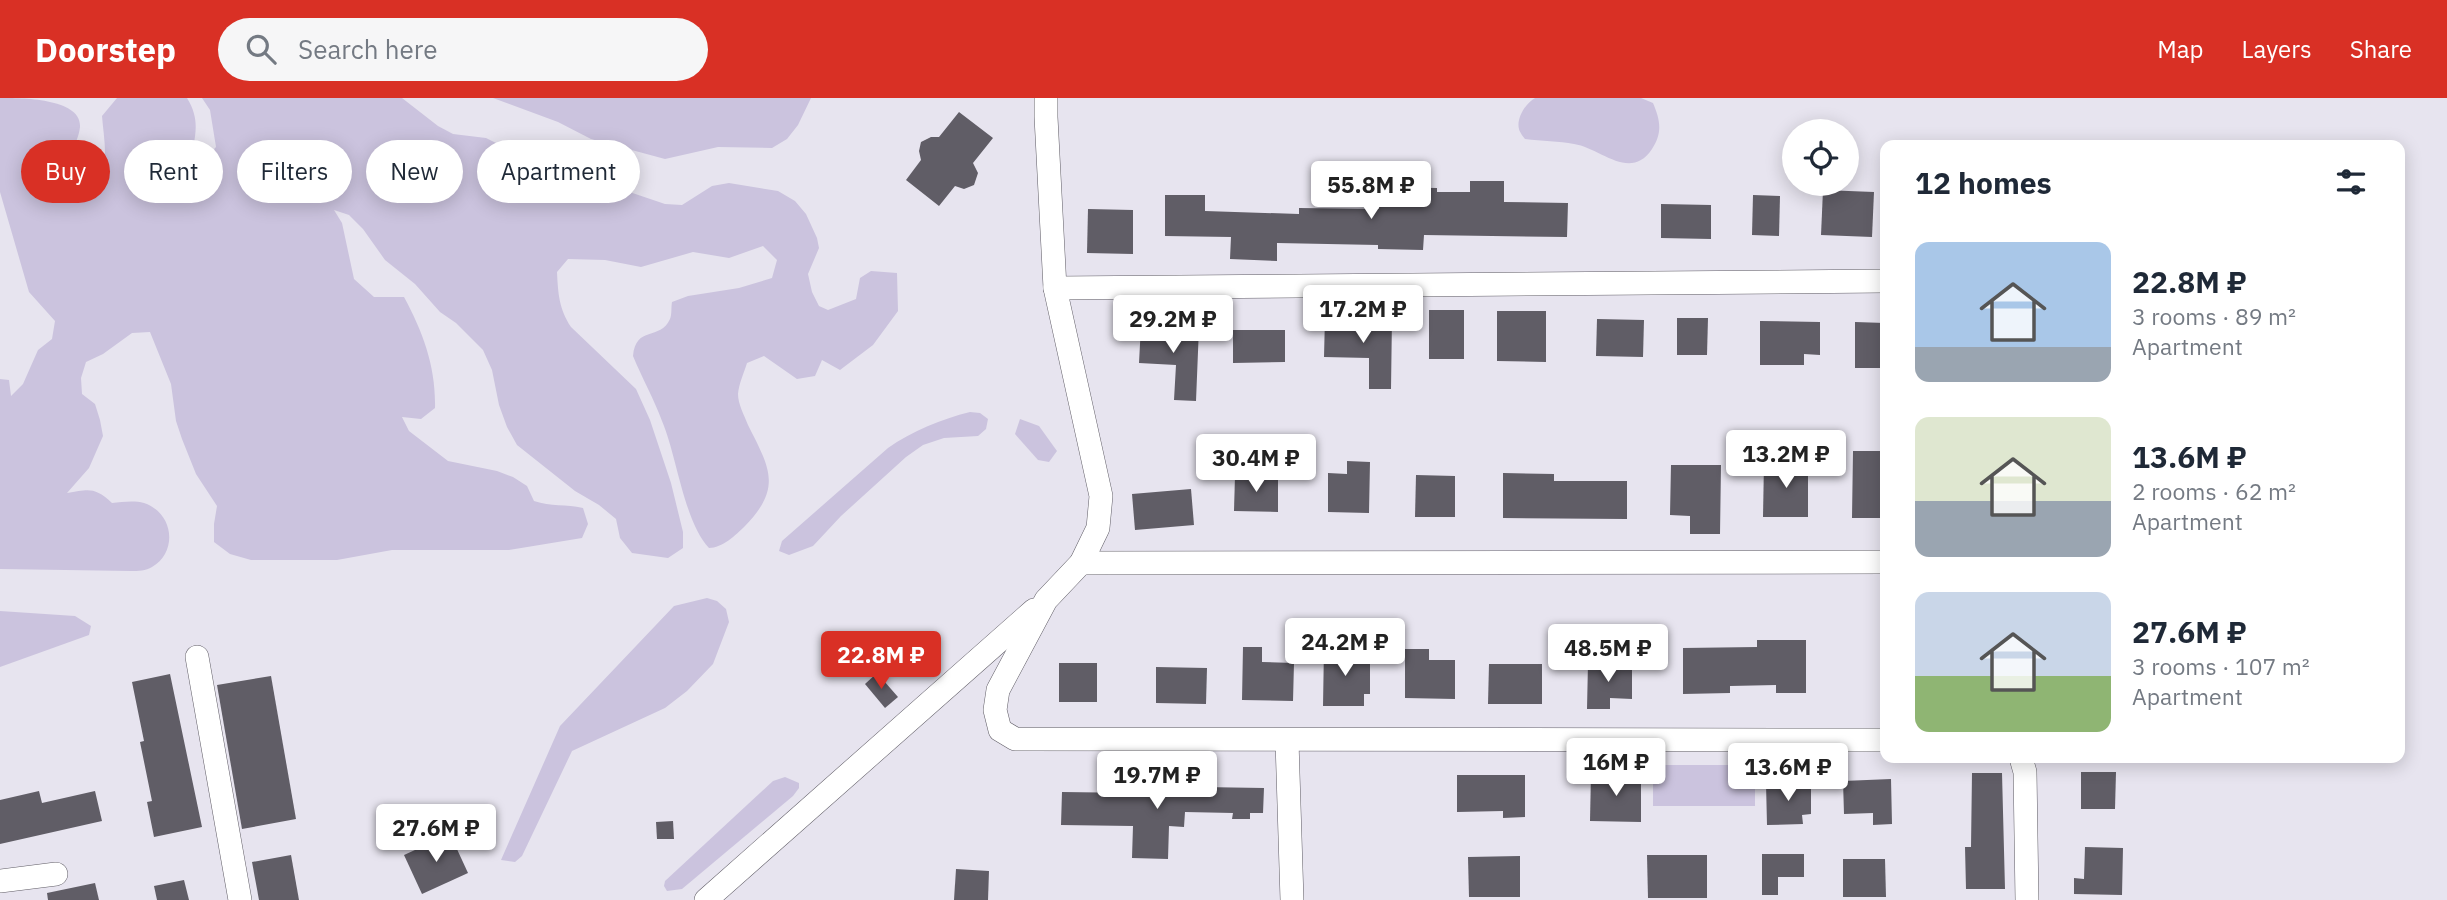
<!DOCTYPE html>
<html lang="en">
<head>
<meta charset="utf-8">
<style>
	body { margin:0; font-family:"IBM Plex Sans",sans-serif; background:#f6f6f7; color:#1f2937; height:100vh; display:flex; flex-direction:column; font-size:26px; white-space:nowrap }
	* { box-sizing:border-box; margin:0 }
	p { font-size:23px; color:#747a83 }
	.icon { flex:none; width:38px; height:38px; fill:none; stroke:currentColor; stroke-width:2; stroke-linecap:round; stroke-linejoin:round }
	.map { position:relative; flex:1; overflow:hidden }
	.drawer { position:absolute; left:1880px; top:42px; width:525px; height:623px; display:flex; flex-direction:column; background:#fff; border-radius:14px; box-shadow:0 4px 18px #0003 }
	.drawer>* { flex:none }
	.hud { position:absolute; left:21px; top:42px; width:665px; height:63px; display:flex; gap:14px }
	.tools { position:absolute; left:1782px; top:21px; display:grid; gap:14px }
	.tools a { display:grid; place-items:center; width:77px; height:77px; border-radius:50%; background:#fff; box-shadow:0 4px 18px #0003; font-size:35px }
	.price { position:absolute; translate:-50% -60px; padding:0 16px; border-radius:7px; background:#fff; color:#222; font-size:23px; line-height:46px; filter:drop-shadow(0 2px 4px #0008) }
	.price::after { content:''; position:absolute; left:50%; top:42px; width:21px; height:16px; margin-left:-10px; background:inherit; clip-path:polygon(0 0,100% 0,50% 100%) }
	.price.active { background:#d93025; color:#fff }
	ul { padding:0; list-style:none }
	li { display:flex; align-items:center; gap:21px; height:175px; padding:0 35px }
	li span { display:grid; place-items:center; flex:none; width:196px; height:140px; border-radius:14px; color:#555 }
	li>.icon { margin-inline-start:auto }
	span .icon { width:84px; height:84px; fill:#fffc; stroke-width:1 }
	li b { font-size:30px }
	h2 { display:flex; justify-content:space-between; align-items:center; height:84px; padding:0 35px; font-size:30px }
	.pill { padding:0 24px; border-radius:32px; background:#fff; box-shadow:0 4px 18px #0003; font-size:24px; line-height:63px }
	.pill.active { background:#d93025; color:#fff }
	header { display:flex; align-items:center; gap:42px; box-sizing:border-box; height:98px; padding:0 35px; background:#d93025; color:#fff }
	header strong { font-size:33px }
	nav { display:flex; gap:38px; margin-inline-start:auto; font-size:24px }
	.search { width:490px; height:63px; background:#f6f6f7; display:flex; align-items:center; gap:18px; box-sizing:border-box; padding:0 24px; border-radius:38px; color:#747a83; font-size:26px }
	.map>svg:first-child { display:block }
</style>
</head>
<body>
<header>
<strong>Doorstep</strong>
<div class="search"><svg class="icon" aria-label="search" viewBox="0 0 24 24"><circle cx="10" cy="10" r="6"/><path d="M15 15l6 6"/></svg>Search here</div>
<nav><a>Map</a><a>Layers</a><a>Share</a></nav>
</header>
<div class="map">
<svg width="2447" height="802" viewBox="0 0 2447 802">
	<rect width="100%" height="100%" fill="#e7e4ef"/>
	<g fill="#cbc3de">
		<path d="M0,0C21,0 82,0 80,29C79,39 73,50 71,61C70,71 73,84 73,94L96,90C110,66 104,44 102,18L117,0H187C205,29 189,46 192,75L216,49L210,12L202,0H402L438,28L453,36L486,40L520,57L665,106L682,107L712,88L729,85L778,93L795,103L806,116L817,140L819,150L808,176L812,194L819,208L828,212L856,201L860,180L871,173L897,175L898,213L873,247L840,272L822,262L815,278L797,281L764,258L747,265C744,275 739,285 738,296C738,306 744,317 748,327C769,369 783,389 745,428C736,437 722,450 709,450C684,424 677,358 662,323C654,301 642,280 633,258C636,227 660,243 670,221C672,217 671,209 672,204L688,198L739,190L772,180L777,162L763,148L729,160L693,154L641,169L605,162L568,161L557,174C558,195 559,211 571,229L636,291L650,322L671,385L683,434V450L668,460L632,455L620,440L616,421L599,407L575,393L517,347L507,329L499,307L492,272L483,252L456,225L440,214L415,186L385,162L363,131L349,117L334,112L342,125L354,181L374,199H404C423,234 436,269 435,310L421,321L402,319L409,333L448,363L497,373L513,379L527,388L534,403C551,409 566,406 583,410L588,426L582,440L509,452H392L337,462H251L230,456L214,444V426L217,408L196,376L182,341L176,323L171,286L150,234L132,235L103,256L86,264L81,280L82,296L95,306L100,322L103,338L89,370L67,395C88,392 94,388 112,405C122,404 134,402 144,405C174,415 178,454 152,469C146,473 138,473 131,473L0,471V281L9,282L11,298L23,286L38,252L52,241L55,223L29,194L0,94Z"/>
		<path d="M493,0H811L798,27L787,41L772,50L718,49L665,61L591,41L558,24Z"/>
		<path d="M1535,0H1641L1653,5C1660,22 1663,34 1652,51C1630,84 1601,50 1574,46C1559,43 1542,43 1525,41C1524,40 1519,33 1519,31C1516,20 1526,5 1535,0Z"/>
		<path d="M970,314L980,315L988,321L986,331L978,338L944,340L923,347L906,359L841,418L813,448L789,457L779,453L782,443L888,350C912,333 942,321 970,314Z"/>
		<path d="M1020,321L1039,328L1057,353L1049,364L1038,362L1015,336Z"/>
		<path d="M707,500L717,503L726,511L729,524L713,566L687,593L665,610L572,653L522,758L515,764L501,762L560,628L674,508Z"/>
		<path d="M0,513L75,518L91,528L89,537L0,569Z"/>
		<rect x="1653" y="667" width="102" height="41"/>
		<path d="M785,679L799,685V690L793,698L682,791L667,793L664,788L665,783L773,683Z"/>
	</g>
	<g fill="#605d66">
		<path d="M959,14L993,40L973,65L978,75L974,87L964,91L955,88L939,108L906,82L921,62L919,53L921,44L931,39H939Z"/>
		<path d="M1470,83H1504V104L1568,105L1567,139L1424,137L1423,152L1378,151V147L1277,145V163L1230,161L1231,139L1165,138V97H1205V113L1299,116V110L1379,111V89L1437,90V94H1470Z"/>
		<path d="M1823,92L1874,94L1872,139L1821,137Z"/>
		<path d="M1753,97L1780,98L1779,138L1752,137Z"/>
		<path d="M1661,106L1711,107V141L1661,140Z"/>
		<path d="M1088,111L1133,112V156L1087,155Z"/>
		<rect x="1429" y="212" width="35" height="49"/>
		<path d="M1497,213H1546V264L1497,263Z"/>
		<path d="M1325,219H1392L1391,291H1369V260L1324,259Z"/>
		<path d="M1677,220H1708L1707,257H1677Z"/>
		<path d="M1597,221L1644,222L1643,259L1596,258Z"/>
		<path d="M1760,223L1820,224V257L1804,256V267H1760Z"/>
		<path d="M1855,224L1885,225V270H1855Z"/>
		<path d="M1141,227L1199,229L1196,303L1174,302L1176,267L1139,265Z"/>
		<path d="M1233,232H1285V264L1233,265Z"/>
		<path d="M1853,353H1881V365H1885V420H1852Z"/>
		<path d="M1347,363L1370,364L1369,415L1328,414V375L1347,376Z"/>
		<path d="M1764,364H1808V419H1763Z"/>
		<path d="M1671,367H1721L1720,436H1690V418L1670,417Z"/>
		<path d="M1503,375L1554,376V383H1627V421L1503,420Z"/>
		<path d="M1416,377L1455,378V419H1415Z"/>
		<path d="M1235,378H1278V414L1234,413Z"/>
		<path d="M1191,391L1194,427L1135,432L1132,396Z"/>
		<path d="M1757,542H1806V595H1776V587L1730,588V595L1683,596V550L1757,549Z"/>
		<path d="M1243,549H1262V564L1294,565L1293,603L1242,602Z"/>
		<path d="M1324,549L1351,550V560H1370V596H1364V608H1323Z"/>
		<path d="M1405,551H1429V562H1455V601L1405,600Z"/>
		<rect x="1059" y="565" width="38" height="39"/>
		<path d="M1588,565L1632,566V601L1610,600V611H1587Z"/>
		<path d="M1489,566H1542V606H1488Z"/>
		<path d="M1156,569L1207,570L1206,606L1156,605Z"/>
		<path d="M877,575L898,599L885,610L865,586Z"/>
		<path d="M170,576L202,729L154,739L147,704L152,703L140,644L144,643L132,584Z"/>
		<path d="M271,578L296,721L242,731L217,587Z"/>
		<path d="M2081,674H2116L2115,711H2081Z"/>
		<path d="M1591,675L1641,676V724L1590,723Z"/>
		<path d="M1972,675H2002L2005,791H1966L1965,749H1971Z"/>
		<path d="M1457,677H1525V719L1503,720V713L1457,714Z"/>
		<path d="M1891,681L1892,726L1873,727V715L1844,716L1843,683Z"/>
		<path d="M1811,684V716L1802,717L1803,726L1767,727L1766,685Z"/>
		<path d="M1139,688L1264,690L1263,715H1250V721H1232L1233,715L1185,714L1184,729L1169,728L1168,761L1132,760L1133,728L1061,727L1062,694L1139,695Z"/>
		<path d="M39,693L42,705L95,693L102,723L0,746V702Z"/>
		<path d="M673,723L674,741H657L656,724Z"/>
		<path d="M450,736L468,775L422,796L404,757Z"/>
		<path d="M2085,749L2123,750L2122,797L2074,796V780L2084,781Z"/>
		<path d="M1762,756H1804V779H1778V797H1762Z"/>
		<path d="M291,757L299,802H259L252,764Z"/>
		<path d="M1647,757H1707V800H1648Z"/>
		<path d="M1520,758V799H1469L1468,759Z"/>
		<path d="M1843,761H1885L1886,799H1843Z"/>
		<path d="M956,771L989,773L988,802H954Z"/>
		<path d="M184,782L189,802H157L154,788Z"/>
		<path d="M95,785L99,802H48L47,795Z"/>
	</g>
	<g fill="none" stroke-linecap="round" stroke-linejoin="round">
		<g stroke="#5f5c65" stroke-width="24">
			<g id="street">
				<path d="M1046,0V19L1055,190L1101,398L1098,430L1081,465L1046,502L998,592L995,612L1000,632L1015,641L1885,642"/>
				<path d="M1055,190L1885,183"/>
				<path d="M1081,465L1885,464"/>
				<path d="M197,559L240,802"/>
				<path d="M1287,643L1292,802"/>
				<path d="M2021,660L2025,674L2027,802"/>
				<path d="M0,783L56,776"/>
				<path d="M706,802L1034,512"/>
			</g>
		</g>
		<use href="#street" stroke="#fff" stroke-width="23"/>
	</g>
</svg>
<div class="tools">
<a><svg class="icon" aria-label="locate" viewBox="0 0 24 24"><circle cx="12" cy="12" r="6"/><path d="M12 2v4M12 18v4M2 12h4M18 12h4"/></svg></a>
</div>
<b class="price" style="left:1371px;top:123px">55.8M ₽</b>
<b class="price" style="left:1363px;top:247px">17.2M ₽</b>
<b class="price" style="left:1173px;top:257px">29.2M ₽</b>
<b class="price" style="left:1786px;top:392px">13.2M ₽</b>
<b class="price" style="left:1256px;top:396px">30.4M ₽</b>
<b class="price" style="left:1345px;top:580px">24.2M ₽</b>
<b class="price" style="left:1608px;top:586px">48.5M ₽</b>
<b class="price active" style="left:881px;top:593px">22.8M ₽</b>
<b class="price" style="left:1616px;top:700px">16M ₽</b>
<b class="price" style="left:1788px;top:705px">13.6M ₽</b>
<b class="price" style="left:1157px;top:713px">19.7M ₽</b>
<b class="price" style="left:436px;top:766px">27.6M ₽</b>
<div class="hud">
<a class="pill active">Buy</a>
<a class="pill">Rent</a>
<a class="pill">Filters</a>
<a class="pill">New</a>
<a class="pill">Apartment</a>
</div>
<section class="drawer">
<h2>12 homes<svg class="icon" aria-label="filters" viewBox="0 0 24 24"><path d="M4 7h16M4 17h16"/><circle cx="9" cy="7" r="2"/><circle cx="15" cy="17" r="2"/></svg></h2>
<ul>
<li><span style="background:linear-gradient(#a9c7e8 75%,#9aa5b1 0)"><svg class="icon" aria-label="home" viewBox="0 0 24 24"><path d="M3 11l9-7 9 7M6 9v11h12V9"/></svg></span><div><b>22.8M ₽</b><p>3 rooms · 89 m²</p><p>Apartment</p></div></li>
<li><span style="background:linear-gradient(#dfe7d0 60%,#9aa5b1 0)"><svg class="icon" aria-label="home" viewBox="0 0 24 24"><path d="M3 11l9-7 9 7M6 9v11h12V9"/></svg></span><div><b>13.6M ₽</b><p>2 rooms · 62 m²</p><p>Apartment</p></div></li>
<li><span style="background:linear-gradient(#c9d6e8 60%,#8fb573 0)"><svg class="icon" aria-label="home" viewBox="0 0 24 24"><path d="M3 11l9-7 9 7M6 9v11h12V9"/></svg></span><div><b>27.6M ₽</b><p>3 rooms · 107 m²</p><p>Apartment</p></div></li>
</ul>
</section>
</div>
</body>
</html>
